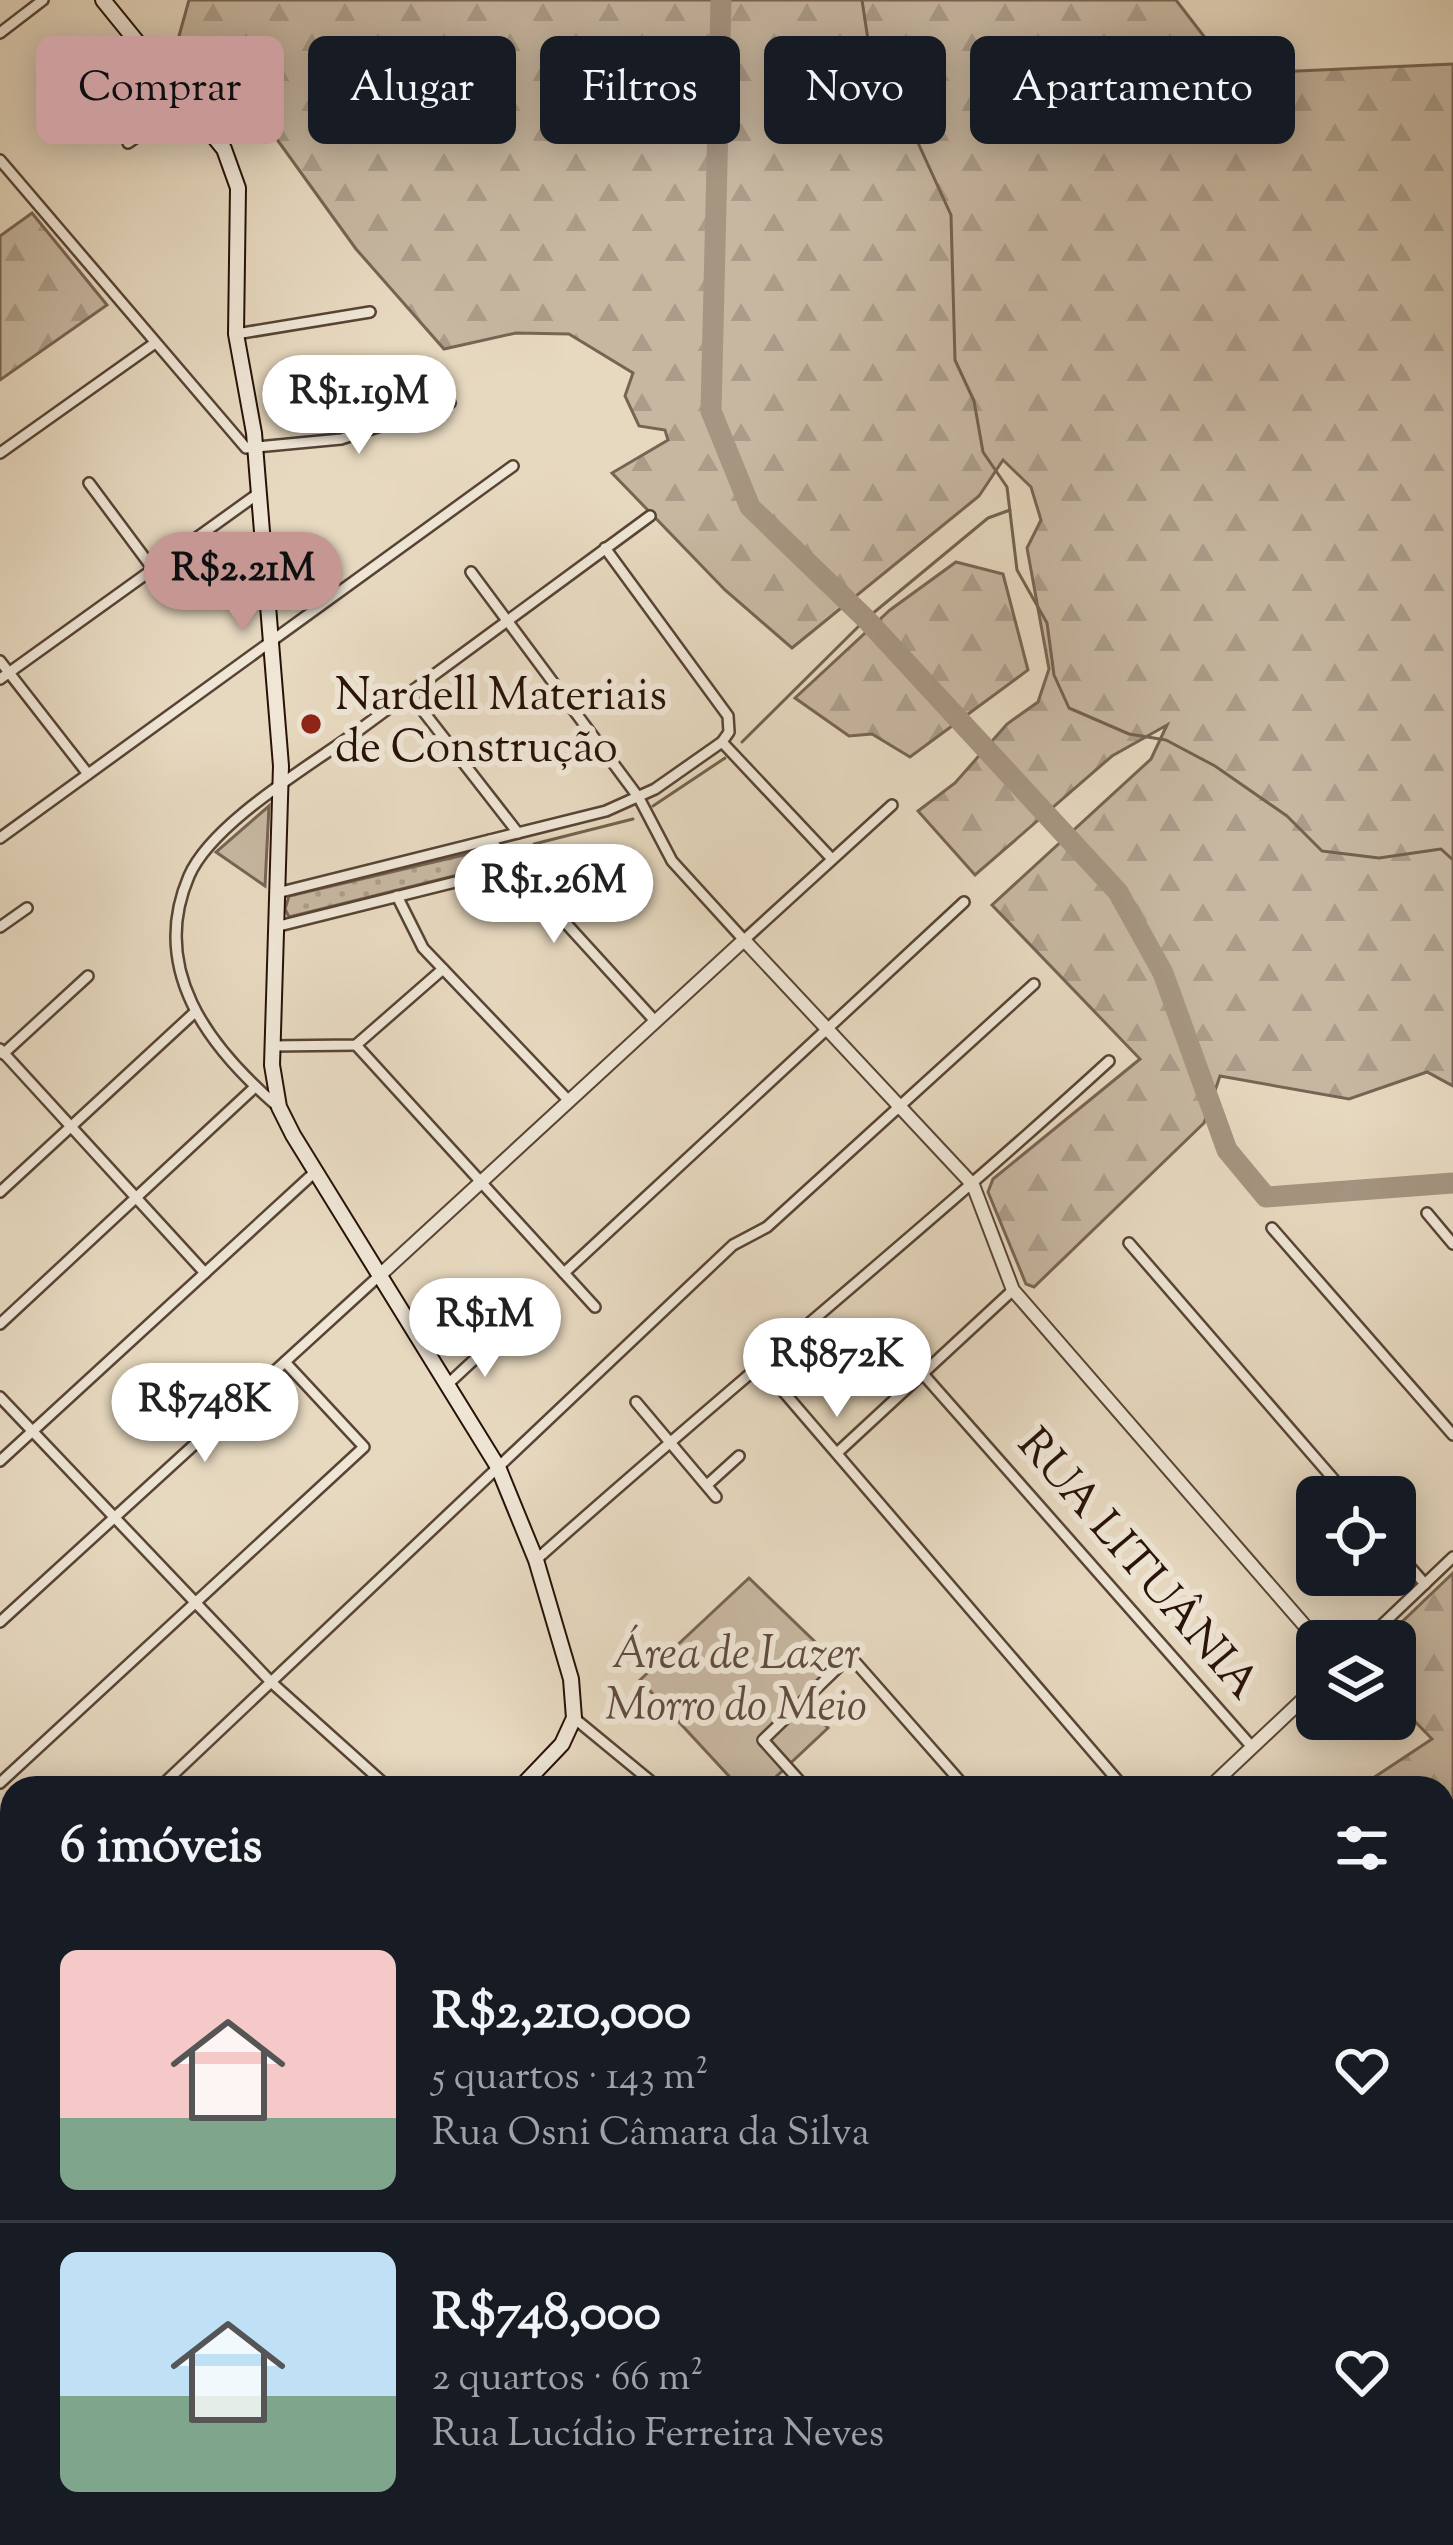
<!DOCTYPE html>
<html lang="pt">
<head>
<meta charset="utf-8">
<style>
	body { margin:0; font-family:"Sorts Mill Goudy",serif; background:#242831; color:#f1f3f6; height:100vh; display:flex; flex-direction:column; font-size:45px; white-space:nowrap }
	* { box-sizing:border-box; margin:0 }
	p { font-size:39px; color:#9ea1a6 }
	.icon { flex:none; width:66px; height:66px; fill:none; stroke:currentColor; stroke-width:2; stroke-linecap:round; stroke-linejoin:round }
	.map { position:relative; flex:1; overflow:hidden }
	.sheet { position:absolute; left:0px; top:1776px; width:1455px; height:771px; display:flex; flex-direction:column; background:#171b24; border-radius:36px 36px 0 0; box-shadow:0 6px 30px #0003 }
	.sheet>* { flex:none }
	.hud { position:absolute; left:36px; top:36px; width:1383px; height:108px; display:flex; gap:24px }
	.controls { position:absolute; left:1296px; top:1476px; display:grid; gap:24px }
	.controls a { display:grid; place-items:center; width:120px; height:120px; border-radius:18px; background:#171b24; box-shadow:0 6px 30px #0003; font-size:60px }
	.price { position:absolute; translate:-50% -102px; padding:0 27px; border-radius:42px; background:#fff; color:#222; font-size:39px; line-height:78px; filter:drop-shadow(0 3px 6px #0008) }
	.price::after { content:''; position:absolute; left:50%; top:72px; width:36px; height:27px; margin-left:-18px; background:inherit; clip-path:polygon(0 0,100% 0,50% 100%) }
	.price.active { background:#c59692; color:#111 }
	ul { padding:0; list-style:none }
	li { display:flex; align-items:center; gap:36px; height:300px; padding:0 60px }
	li+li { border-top:3px solid #363941 }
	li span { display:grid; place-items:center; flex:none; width:336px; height:240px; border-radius:18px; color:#555 }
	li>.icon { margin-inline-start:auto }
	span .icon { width:144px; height:144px; fill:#fffc; stroke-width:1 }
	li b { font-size:51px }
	h2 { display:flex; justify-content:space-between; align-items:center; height:144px; padding:0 60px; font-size:51px }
	.tag { padding:0 42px; border-radius:18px; background:#171b24; box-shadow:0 6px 30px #0003; font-size:42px; line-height:108px }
	.tag.active { background:#c59692; color:#111 }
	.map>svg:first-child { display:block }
</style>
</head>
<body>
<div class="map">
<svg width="1453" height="2545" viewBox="0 0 1453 2545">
	<defs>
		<pattern id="grass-dots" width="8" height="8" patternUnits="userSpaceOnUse" patternTransform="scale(3)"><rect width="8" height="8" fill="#c7b7a1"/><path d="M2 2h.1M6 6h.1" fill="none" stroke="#ab9c89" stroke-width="1.8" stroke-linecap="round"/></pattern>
		<pattern id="forest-firs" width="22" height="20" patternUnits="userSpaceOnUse" patternTransform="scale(3)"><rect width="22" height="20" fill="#c7b7a1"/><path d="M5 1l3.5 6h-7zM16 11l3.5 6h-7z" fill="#ab9c89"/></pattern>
	</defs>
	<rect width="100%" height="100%" fill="#e7d9c0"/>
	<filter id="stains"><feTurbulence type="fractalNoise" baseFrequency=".00167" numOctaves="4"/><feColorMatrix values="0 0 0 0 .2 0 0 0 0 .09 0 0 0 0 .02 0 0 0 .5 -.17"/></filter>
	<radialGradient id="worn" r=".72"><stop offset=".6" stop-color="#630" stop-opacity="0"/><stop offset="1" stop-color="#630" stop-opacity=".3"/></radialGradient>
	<path fill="url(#grass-dots)" stroke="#786454" stroke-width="3" d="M485,850L493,859L486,868L289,917L285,909L289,896Z"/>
	<g fill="url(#forest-firs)" stroke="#786454" stroke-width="3">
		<path d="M189,0H1176L1233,74L1453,64V1086L1427,1072L1349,1099L1220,1076L1204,1123L1034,1287L1026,1284L988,1192L993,1179L1140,1059L992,905L1151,759L1167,725L1112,756L975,875L918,811L955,783L1007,724L1038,702L1049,669L1027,548L1041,520L1031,487L1003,460L979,496L792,648L725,590L612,473L668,440L665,430L639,426L625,396L633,373L569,334L516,333L444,349L356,249L258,113L186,54L179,36Z"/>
		<path d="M32,213L107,305L0,380V236Z"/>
		<path d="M956,562L1003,574L1028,670L910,757L872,734L849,736L795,698L890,610Z"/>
		<path d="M1453,1573V1880L1443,1879V1788H1358L1432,1739L1395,1701V1641H1382Z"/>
	</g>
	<g fill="#c7b7a1" stroke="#786454" stroke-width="3">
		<path d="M269,806L265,886L216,852Z"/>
		<path d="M749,1578L836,1662L801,1698L828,1728L764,1788H740L640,1680Z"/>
	</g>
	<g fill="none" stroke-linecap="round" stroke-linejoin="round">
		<g stroke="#746150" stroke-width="3">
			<path d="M862,0L870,53L907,88L908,121L951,215L955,360L974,401L983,452L1007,487L1017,570L1047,623L1054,675L1069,708L1129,734L1166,740L1215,766L1287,816L1322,851L1379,858L1441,849L1453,860"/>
			<path d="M742,742L866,619L988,518L1010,510"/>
			<path d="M653,806L725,758"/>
			<path d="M534,844L633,819"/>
		</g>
		<path stroke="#a69581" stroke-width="21" d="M721,0L711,411L750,507L866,619L1118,892L1163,973L1227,1150L1266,1197L1453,1183"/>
		<g stroke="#584435" stroke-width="14">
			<g id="minor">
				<path d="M0,33L43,0"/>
				<path d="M128,143L188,102"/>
				<path d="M0,160L246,448L341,439L450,403"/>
				<path d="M236,334L370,312"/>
				<path d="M0,453L155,343"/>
				<path d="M89,483L153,569"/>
				<path d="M471,572L639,798L672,861L744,940L892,805"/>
				<path d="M0,661L88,774"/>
				<path d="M0,679L259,493"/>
				<path d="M409,693L518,833"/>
				<path d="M722,742L832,859"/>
				<path d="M0,838L513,466"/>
				<path d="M490,840L655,1021"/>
				<path d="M277,893L606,811L655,789L722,742L729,732L728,716L605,548"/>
				<path d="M397,896L423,948L569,1101"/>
				<path d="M0,927L27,908"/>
				<path d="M275,927L511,868"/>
				<path d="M356,1045L595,1307"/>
				<path d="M272,1046L356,1045L443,969"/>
				<path d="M0,1049L205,1273"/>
				<path d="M3,1054L88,976"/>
				<path d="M276,1105C208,1046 149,969 189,876C212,823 308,767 355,733C453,661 551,588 650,516"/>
				<path d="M0,1192L194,1013"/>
				<path d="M1427,1213L1453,1244"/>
				<path d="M1272,1228L1453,1435"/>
				<path d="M1129,1243L1349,1497"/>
				<path d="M564,1273L964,902"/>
				<path d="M0,1324L255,1087"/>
				<path d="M758,1362L1124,1788"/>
				<path d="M923,1374L1252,1747"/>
				<path d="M448,1384L492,1343"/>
				<path d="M0,1397L271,1682L389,1788"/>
				<path d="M636,1402L716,1497"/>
				<path d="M837,1453L1013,1290"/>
				<path d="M0,1461L315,1172"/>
				<path d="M707,1485L739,1456"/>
				<path d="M1395,1550L1425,1584"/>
				<path d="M536,1560C725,1391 922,1232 1109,1061"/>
				<path d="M0,1622L380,1275"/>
				<path d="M1365,1641L1453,1557"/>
				<path d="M574,1718L659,1788"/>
				<path d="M0,1783L364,1447L285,1362"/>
				<path d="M159,1788L733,1245L767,1227L1034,984"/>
				<path d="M806,1788L763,1740L850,1656L966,1788"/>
				<path d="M1443,1930L1453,1931"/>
				<path d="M1443,2105L1453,2107"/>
				<path d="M1443,2219L1453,2220"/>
				<path d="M1443,2458L1453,2459"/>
				<path d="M1168,2535L1224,2545"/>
				<path d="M234,2545L238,2535"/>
				<path d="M446,2545L448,2535"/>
				<path d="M1044,2545L1045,2535"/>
				<path d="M1314,2545L1316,2535"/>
			</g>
		</g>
		<g stroke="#584435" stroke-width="16">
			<g id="tertiary">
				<path d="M380,1275L744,940L973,1185L1013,1290L1318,1641"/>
				<path d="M1209,1788L1317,1686"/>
				<path d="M1443,2340L1453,2341"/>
				<path d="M835,2545L836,2535"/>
			</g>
		</g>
		<g stroke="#281207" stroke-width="18">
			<g id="secondary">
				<path d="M103,0L224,149L238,188L236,334L254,433L281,766L272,1065L279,1107L293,1135L498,1467L536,1560L571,1679L574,1718L562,1744L520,1788"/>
				<path d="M0,2271L12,2260"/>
				<path d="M0,2532L12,2534"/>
				<path d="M22,2535L103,2545"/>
			</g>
		</g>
		<use href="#minor" stroke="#efe6d6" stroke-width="9"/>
		<use href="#tertiary" stroke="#efe6d6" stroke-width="12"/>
		<use href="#secondary" stroke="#efe6d6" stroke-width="14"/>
	</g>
	<circle fill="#8f2418" stroke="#efe6d6" stroke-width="4.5" cx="311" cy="724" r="12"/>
	<g text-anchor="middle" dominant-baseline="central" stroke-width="12" stroke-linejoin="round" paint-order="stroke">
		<g font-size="45" fill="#281207" stroke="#efe6d6" text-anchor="start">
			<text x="335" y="698">Nardell Materiais<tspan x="335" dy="52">de Construção</tspan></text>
		</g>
		<g font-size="45" fill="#281207" stroke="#efe6d6">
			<text transform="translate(1136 1566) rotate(49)">RUA LITUÂNIA</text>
		</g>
		<g font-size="45" font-style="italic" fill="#604c3d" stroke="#efe6d6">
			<text x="736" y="1656">Área de Lazer<tspan x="736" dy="52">Morro do Meio</tspan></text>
		</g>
	</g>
	<rect width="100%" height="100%" filter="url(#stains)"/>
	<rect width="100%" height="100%" fill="url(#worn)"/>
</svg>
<div class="controls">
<a><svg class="icon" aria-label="locate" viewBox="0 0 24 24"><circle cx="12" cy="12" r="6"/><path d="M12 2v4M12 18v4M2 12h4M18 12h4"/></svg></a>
<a><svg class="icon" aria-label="layers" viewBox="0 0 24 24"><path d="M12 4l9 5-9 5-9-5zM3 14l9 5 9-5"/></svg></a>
</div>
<b class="price" style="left:359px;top:457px">R$1.19M</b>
<b class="price active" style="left:243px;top:634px">R$2.21M</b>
<b class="price" style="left:554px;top:946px">R$1.26M</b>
<b class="price" style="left:485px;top:1380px">R$1M</b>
<b class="price" style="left:837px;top:1420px">R$872K</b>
<b class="price" style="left:205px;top:1465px">R$748K</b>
<div class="hud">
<a class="tag active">Comprar</a>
<a class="tag">Alugar</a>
<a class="tag">Filtros</a>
<a class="tag">Novo</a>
<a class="tag">Apartamento</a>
</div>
<section class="sheet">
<h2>6 imóveis<svg class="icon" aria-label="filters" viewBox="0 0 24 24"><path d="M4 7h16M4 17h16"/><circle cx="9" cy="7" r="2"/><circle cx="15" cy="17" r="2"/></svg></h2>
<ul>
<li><span style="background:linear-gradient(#f6c9c9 70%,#7fa58c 0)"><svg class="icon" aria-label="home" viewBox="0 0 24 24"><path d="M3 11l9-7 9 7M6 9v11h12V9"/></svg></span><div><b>R$2,210,000</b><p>5 quartos · 143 m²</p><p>Rua Osni Câmara da Silva</p></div><svg class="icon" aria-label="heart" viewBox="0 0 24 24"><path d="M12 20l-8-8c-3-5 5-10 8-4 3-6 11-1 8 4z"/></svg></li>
<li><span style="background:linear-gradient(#bfe0f5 60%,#7fa58c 0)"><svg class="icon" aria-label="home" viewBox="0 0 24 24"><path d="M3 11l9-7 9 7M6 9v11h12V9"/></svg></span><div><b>R$748,000</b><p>2 quartos · 66 m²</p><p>Rua Lucídio Ferreira Neves</p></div><svg class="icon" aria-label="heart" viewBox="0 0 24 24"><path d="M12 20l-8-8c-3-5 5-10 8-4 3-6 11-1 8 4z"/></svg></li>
</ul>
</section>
</div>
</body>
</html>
